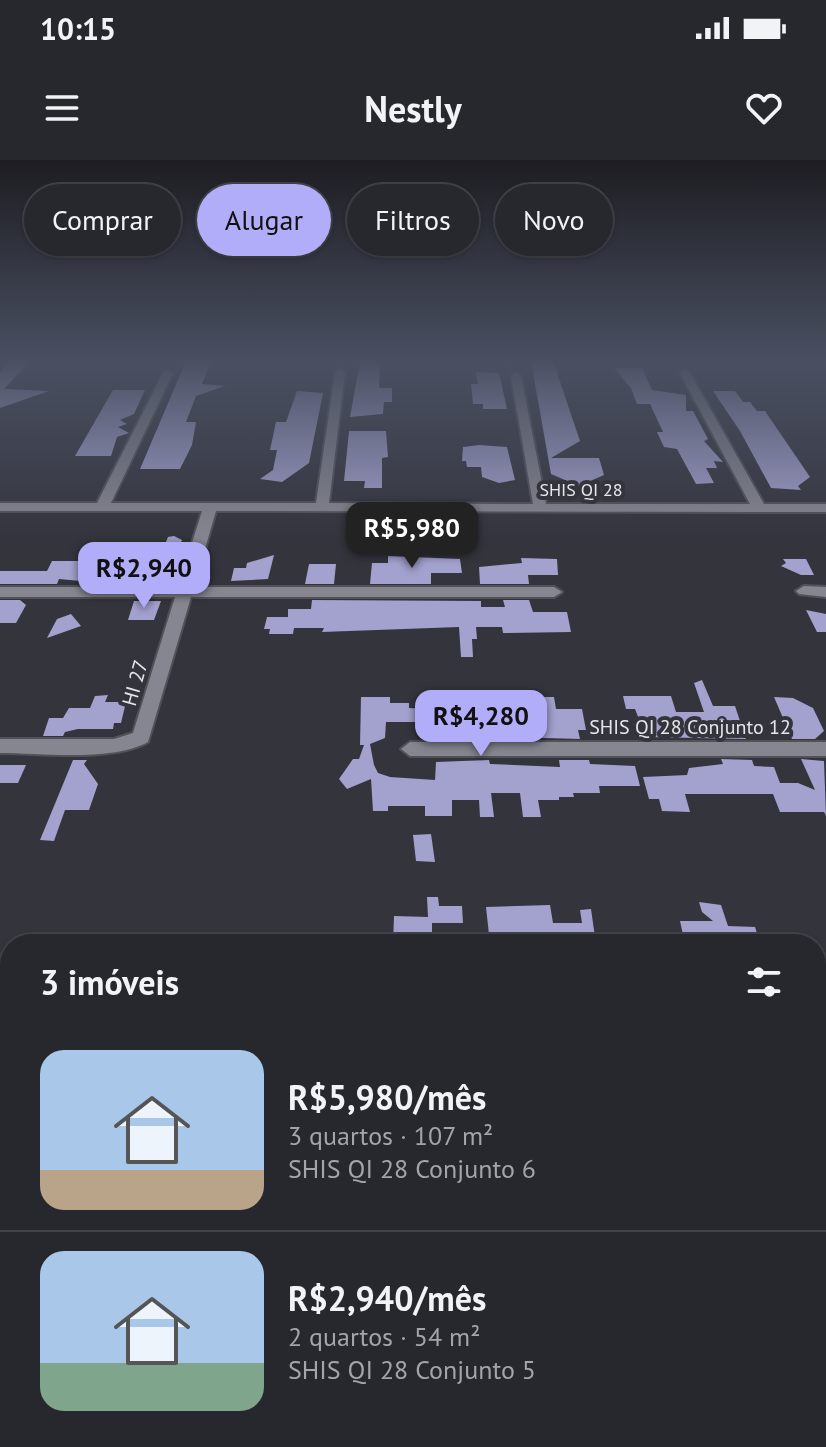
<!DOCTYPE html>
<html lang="pt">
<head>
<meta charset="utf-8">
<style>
	body { margin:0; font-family:"PT Sans",sans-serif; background:#33333a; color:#f1f3f6; height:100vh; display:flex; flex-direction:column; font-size:30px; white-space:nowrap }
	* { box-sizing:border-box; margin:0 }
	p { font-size:26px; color:#a4a5aa }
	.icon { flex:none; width:44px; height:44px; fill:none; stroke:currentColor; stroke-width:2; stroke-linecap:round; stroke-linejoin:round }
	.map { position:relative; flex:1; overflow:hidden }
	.details { position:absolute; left:0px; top:774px; width:826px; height:514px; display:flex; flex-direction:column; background:#27272e; border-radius:32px 32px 0 0; box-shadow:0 2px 6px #0004,0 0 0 2px #43444a }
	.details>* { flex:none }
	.guide { position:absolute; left:24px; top:24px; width:778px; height:72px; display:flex; gap:16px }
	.price { position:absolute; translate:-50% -68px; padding:0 18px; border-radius:16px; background:#b2adf9; color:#111; font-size:26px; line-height:52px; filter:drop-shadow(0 2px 4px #0008) }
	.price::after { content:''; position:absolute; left:50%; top:48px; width:24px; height:18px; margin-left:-12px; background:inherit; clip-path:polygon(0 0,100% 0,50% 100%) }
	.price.active { background:#222; color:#fff }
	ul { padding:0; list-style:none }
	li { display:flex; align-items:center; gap:24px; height:200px; padding:0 40px }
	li+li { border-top:2px solid #43444a }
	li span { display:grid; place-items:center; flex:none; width:224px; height:160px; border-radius:24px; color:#555 }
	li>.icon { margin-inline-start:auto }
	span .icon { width:96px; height:96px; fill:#fffc; stroke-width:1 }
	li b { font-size:34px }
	h2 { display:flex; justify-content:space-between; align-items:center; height:96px; padding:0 40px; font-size:34px }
	.tag { padding:0 28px; border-radius:36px; background:#27272e; box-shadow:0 2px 6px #0004,0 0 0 2px #43444a; font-size:28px; line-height:72px }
	.tag.active { background:#b2adf9; color:#111 }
	.status { display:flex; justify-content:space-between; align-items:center; height:56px; padding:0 40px; background:#27272e; direction:ltr }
	.status svg { height:22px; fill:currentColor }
	header { display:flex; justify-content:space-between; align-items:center; height:104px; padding:0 40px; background:#27272e; font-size:36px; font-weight:700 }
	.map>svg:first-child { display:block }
</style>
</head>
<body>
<div class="status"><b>10:15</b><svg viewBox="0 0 49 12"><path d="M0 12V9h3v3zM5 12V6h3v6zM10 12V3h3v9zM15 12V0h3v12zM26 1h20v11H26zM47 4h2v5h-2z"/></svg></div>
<header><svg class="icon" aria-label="menu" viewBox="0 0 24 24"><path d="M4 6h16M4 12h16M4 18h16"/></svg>Nestly<svg class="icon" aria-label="heart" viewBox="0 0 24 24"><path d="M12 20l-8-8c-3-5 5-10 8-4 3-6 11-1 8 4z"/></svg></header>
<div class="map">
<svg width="826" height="1287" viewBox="0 0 826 1287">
	<rect width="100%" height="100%" fill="#34343d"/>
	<g fill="#a3a1ce">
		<path d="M9,201H30L4,229L49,231L0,248V212Z"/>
		<path d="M186,201H211L202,224L225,226L196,236L186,262H196L192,285L180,309H140Z"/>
		<path d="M360,201H380L379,228H392V242H384L383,254L350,257Z"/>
		<path d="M531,201H553L580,281L551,298H599L604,315L579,326L551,314Z"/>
		<path d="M614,208H642L652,230L686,235V251H693L708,279L704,281L723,302L714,301L717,308H706L714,323L696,324L677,289L664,287L657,272H663L650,244H637L631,228Z"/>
		<path d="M476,212L499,213L507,249H483V244H473L471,224H478Z"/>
		<path d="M113,230H145L134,254L120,260L127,264L118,267L129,273L117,277L111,296H75Z"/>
		<path d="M297,231L323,233L309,303L282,322L260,319L273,310L277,290H270L276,262H286Z"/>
		<path d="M713,231H735L743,242H750L757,251H765L810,317L798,326L801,330L771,328L740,271Z"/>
		<path d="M349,271H386L388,297L382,298V328H364L365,321H344Z"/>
		<path d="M479,285L507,287L515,320L499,323L482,317L481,307H467L466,301H462L463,287Z"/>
		<path d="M174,376L182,380L168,421L141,424L151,388L163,389L168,377Z"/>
		<path d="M274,395L268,419L231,421L234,408H246L247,403Z"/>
		<path d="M388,396L460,399L462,413H431V424H370L372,403H388Z"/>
		<path d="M521,398L557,399L558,415H528L529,424H480L479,407L522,403Z"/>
		<path d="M783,399H806L814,415H801L781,406L786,403Z"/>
		<path d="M52,401H80L78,405H110L102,423L59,419L57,424H0V411H47Z"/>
		<path d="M309,404H336L334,424H305Z"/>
		<path d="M0,440H20L26,445L16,463H0Z"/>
		<path d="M312,440L481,441V447H505L503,440H529L533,452H567L571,472L503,473L502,467H476L477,479H472L473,497H461L459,467L322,472L324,468H294L293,474H269L270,469H264L267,457H288V449H311Z"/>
		<path d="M134,441H161L154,460H128Z"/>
		<path d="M806,450L826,454V472H817Z"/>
		<path d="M71,454L81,466L47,478L57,459Z"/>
		<path d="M702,520L713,546H735L746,579L646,577L635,549H626L623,536H671L676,552H704L694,523Z"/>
		<path d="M108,535L105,542H126L121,563H114L113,569H78L65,572L63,576H43L49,558H63L69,548H90L95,536Z"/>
		<path d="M361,537H390V543H409V548L434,549V540H447V545H466V550H514L512,537H554L556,549H582L586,570H578L580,579L442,575L435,574V562H386L385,578L370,584L374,605L378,613L390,617L435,620L436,602L489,600L490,604L560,607L559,600H589L590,604L635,606L640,626H599L600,633H573L574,637H559V640H538L541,657H523L520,633H491L494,657H480L479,640H452V656H425V646H388V651H373L371,619L347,629L339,619L353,599H359L364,585H360Z"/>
		<path d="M774,537L793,538L813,548L824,571L815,579H792Z"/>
		<path d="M721,599L752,600L754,606L774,607L780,623H798L815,630L801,599L824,601L826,656L824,652H780L773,634H685L690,652L662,651L659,639H649L643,617L687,615L689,608L723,604Z"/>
		<path d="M73,600H87L84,604L98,624L89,650H65L54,681L40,680Z"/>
		<path d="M0,605H26L18,623H0Z"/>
		<path d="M431,674L435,702L416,701L413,675Z"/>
		<path d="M427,737H438L439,746H462L463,763H432V784H393L394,756L428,757Z"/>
		<path d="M699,742L721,745L728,766L755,767L757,773H773L777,784H685L680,761H713L702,752Z"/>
		<path d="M550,745L553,763H582L580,750L591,749L596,784H490L486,747Z"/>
	</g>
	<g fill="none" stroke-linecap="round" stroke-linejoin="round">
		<g stroke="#515157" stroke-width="4">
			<g id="minor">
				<path d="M340,209L345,212L329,343L533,344L511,216L516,213L521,216L546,344H750L680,213L685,210L690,213L764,344H826V352L216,351L194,427H554L562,432L554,437H191L148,582C112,602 42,593 0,593V579H114L133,573L175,437H0V427H178L202,351H0V343H97L163,213L168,210L173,213L111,343H316L335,212Z"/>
				<path d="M804,426L826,427V437L799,434L796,431Z"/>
				<path d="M410,582H826V596H410L401,589Z"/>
				<rect x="816" y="819" width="10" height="22"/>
				<rect x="816" y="992" width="10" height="28"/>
				<rect x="0" y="994" width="10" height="28"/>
				<path d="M308,1278H342L341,1287H307Z"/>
			</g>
		</g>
		<use href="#minor" fill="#868690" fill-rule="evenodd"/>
	</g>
	<linearGradient id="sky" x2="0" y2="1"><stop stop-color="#1d1d22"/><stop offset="0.53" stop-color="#4a5062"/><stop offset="1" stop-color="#4a5062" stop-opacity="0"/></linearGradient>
	<rect width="826" height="381" fill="url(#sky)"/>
	<g text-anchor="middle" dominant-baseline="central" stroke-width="8" stroke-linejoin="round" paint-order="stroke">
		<g font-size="18" fill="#e6e6ec" stroke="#34343d">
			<text x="581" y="329">SHIS QI 28</text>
		</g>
		<g font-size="20" fill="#e6e6ec" stroke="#34343d">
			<text transform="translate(135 523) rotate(-74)">HI 27</text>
			<text x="690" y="567">SHIS QI 28 Conjunto 12</text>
		</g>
	</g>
</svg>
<b class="price active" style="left:412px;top:410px">R$5,980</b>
<b class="price" style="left:144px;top:450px">R$2,940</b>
<b class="price" style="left:481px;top:598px">R$4,280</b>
<div class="guide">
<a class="tag">Comprar</a>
<a class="tag active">Alugar</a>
<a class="tag">Filtros</a>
<a class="tag">Novo</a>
</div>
<section class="details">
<h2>3 imóveis<svg class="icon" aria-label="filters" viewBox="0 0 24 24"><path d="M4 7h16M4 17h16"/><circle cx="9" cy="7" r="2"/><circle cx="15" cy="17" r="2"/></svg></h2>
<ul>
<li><span style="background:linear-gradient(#a9c7e8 75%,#b9a48a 0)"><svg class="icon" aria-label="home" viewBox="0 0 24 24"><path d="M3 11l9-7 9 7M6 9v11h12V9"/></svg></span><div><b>R$5,980/mês</b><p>3 quartos · 107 m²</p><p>SHIS QI 28 Conjunto 6</p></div></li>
<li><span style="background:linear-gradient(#a9c7e8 70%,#7fa58c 0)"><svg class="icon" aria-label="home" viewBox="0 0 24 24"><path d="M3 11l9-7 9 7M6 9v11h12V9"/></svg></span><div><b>R$2,940/mês</b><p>2 quartos · 54 m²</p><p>SHIS QI 28 Conjunto 5</p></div></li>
</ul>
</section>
</div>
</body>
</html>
